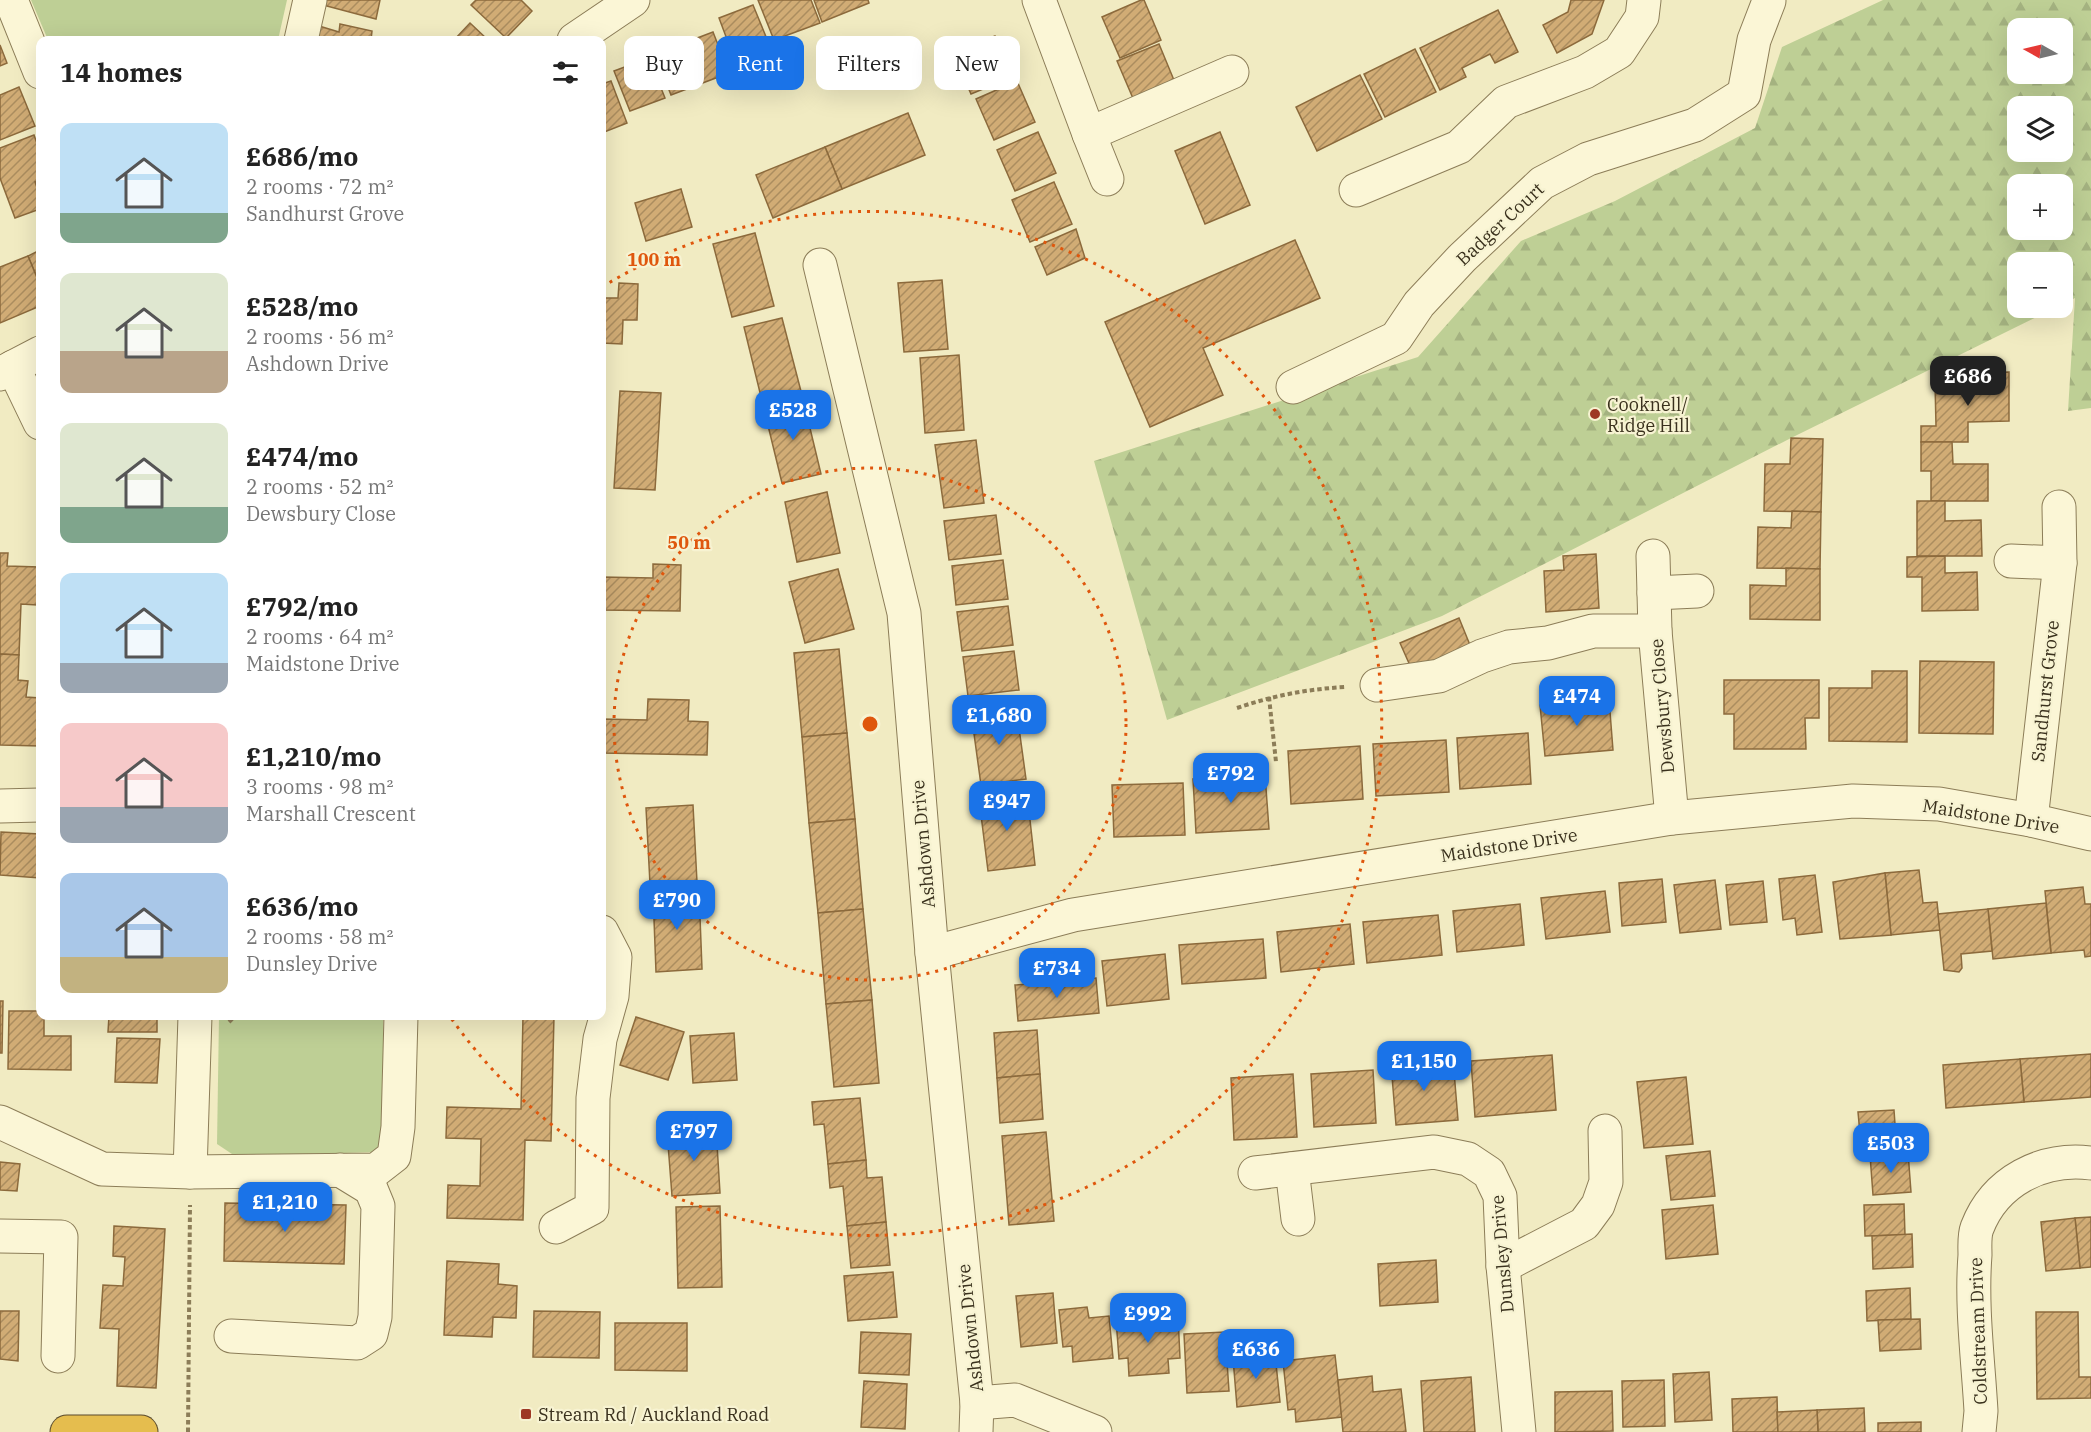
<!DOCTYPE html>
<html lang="en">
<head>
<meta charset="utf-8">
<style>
	body { margin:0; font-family:"IBM Plex Serif",serif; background:#f6f6f6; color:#222; height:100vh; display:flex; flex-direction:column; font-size:22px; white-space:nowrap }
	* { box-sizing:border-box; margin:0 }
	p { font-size:20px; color:#767676 }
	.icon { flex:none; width:33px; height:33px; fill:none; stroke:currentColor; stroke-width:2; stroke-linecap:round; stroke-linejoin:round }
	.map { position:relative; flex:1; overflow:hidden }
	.side { position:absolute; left:36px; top:36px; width:570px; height:984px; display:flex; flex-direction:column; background:#fff; border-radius:12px; box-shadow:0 6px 24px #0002 }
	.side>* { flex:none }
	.hud { position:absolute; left:624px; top:36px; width:570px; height:54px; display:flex; gap:12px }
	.needle { width:39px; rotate:278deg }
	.tools { position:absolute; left:2007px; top:18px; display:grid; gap:12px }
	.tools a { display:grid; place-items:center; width:66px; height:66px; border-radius:12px; background:#fff; box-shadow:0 6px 24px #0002; font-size:30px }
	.price { position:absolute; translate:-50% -51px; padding:0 14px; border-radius:12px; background:#1a73e8; color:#fff; font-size:20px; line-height:39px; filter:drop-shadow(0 2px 3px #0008) }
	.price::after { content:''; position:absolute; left:50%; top:36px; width:18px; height:14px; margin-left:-9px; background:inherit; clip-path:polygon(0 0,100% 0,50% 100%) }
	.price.on { background:#222; color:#fff }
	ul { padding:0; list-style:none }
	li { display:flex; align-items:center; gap:18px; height:150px; padding:0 24px }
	li span { display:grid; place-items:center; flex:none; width:168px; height:120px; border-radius:12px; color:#555 }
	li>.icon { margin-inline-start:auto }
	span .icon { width:72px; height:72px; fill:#fffc; stroke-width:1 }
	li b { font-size:26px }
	h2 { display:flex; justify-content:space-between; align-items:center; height:72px; padding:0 24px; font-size:26px }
	.pill { padding:0 21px; border-radius:12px; background:#fff; box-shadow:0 6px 24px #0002; font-size:21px; line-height:54px }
	.pill.on { background:#1a73e8; color:#fff }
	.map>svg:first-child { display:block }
</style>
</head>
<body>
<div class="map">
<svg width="2091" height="1432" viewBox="0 0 2091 1432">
	<defs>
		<pattern id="forest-firs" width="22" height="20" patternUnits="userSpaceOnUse" patternTransform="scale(1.5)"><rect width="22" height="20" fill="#becf95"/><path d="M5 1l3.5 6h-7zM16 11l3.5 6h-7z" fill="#a4b280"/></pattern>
		<pattern id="building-hatch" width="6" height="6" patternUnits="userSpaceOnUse" patternTransform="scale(1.5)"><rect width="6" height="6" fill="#d1ac75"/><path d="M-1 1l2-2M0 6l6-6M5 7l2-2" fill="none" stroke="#ab8d5f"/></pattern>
	</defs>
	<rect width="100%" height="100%" fill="#f1ebc2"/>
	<path fill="url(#forest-firs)" fill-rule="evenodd" d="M1883,0H2091V408L2068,411L2075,298L2063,304L2062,262H2018V308H2055L1791,438L1442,616L1167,720L1094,461L1418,357L1521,241L1615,201L1755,128L1782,47ZM2018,28H2062V74H2018ZM2018,106H2062V152H2018ZM2018,184H2062V230H2018Z"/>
	<g fill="#becf95">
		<path d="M31,0H287L278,40H48Z"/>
		<path d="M219,1016H383V1124L377,1152L235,1156L217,1144Z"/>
	</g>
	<g fill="url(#building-hatch)" stroke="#8c6a3c" stroke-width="1.5">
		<path d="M325,0H380L376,19L323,5Z"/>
		<path d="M476,0H521L532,11L506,38L471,5Z"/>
		<path d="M758,0H811L820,23L774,40Z"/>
		<path d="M814,0H868L869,3L822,22Z"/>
		<path d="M1141,0H1144L1161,40L1120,58L1102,17Z"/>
		<path d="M1571,0H1604L1592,34L1557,53L1543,25L1568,12Z"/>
		<path d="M753,5L769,44L734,58L719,18Z"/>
		<path d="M1498,10L1518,52L1495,63L1490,54L1462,68L1466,77L1440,90L1420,48Z"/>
		<path d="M470,23L488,40H454Z"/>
		<path d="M340,24L372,31L371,40H316L319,26L339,32Z"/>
		<path d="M713,32L729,73L671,95L655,54Z"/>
		<path d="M995,36L1012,77L971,94L953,53Z"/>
		<path d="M1159,44L1176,85L1135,103L1117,61Z"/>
		<path d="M0,45L7,63L0,66Z"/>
		<path d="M1415,49L1436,92L1385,117L1364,74Z"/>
		<path d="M649,58L665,98L630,111L614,71Z"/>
		<path d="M1360,75L1382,119L1317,151L1296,107Z"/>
		<path d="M611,81L627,123L602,133V84Z"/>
		<path d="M1017,81L1035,122L994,140L976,99Z"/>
		<path d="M19,87L35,126L0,140V95Z"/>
		<path d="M908,113L925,155L842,189L825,147Z"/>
		<path d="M1038,132L1056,173L1015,191L997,150Z"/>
		<path d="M1220,132L1250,205L1205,224L1175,151Z"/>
		<path d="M34,135L40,152V180L35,182L40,196V209L15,218L0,178V148Z"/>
		<path d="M825,147L842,189L773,218L756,175Z"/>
		<path d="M1054,182L1072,224L1030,242L1012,200Z"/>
		<path d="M681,189L692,227L646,241L635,203Z"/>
		<path d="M1076,229L1085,258L1047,275L1035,247Z"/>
		<path d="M755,233L774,306L732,317L713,244Z"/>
		<path d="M1295,240L1320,298L1203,348L1223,395L1150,427L1105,322Z"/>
		<path d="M40,250V285L28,256Z"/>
		<path d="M28,256L40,285V306L0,323V267Z"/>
		<path d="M942,280L948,349L904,352L898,283Z"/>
		<path d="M619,283L638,284L637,320H623L622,344L602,343V298H618Z"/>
		<path d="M782,318L803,399L764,409L744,327Z"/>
		<path d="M959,355L964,430L925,433L920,358Z"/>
		<path d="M2009,372V421L1968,422V442H1921V426H1936L1935,383H1973V373Z"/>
		<path d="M620,391L661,393L655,490L614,488Z"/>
		<path d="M803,399L821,474L782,483L764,409Z"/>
		<path d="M1791,438L1823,439L1821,512L1764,511L1765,464H1790Z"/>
		<path d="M976,440L984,503L944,508L935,445Z"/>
		<path d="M1921,442H1952L1953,464H1988V501H1931V471H1921Z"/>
		<path d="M827,492L840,553L797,562L785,502Z"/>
		<path d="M1917,501H1945V521L1981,520L1982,556H1917Z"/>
		<path d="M1792,511L1821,512L1820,569L1757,568L1758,527L1791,528Z"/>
		<path d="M996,515L1001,554L949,560L944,521Z"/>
		<path d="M0,553H8L7,566L39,567L37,605L21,604L19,655L0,654Z"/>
		<path d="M1596,554L1599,608L1546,612L1544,571L1564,570L1563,556Z"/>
		<path d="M1945,556V573L1977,572L1978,610L1922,611V577H1907V557Z"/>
		<path d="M1003,560L1008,599L956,605L952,566Z"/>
		<path d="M653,564L681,565L680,611L602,610V577L653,578Z"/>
		<path d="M1786,568L1820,569V620L1750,619V585L1786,586Z"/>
		<path d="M838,569L854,629L805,643L789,582Z"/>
		<path d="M1008,606L1013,645L962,651L957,612Z"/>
		<path d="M1459,618L1470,645L1412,670L1400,643Z"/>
		<path d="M839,649L847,733L802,737L794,653Z"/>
		<path d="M1014,651L1019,690L968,696L963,657Z"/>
		<path d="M0,654L19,655L18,680L28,681L26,697L40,698V746L0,745Z"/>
		<path d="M1920,661L1994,662L1993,734L1919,733Z"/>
		<path d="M1872,671H1907V742L1829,741V688H1872Z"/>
		<path d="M1724,680H1819V718H1805L1806,749H1734V714H1724Z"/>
		<path d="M648,699L689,700L688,721L708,722L707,755L602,753V719L647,720Z"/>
		<path d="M1609,699L1613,750L1545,756L1540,705Z"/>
		<path d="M1016,706L1026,779L981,785L971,712Z"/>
		<path d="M847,733L855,819L809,823L802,737Z"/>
		<path d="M1528,733L1531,784L1460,789L1457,738Z"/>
		<path d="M1446,740L1449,792L1376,796L1373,744Z"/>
		<path d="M1360,746L1363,799L1291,804L1288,751Z"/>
		<path d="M1265,775L1269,829L1196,833L1193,779Z"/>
		<path d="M1183,783L1185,835L1114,837L1112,785Z"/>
		<path d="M1027,793L1035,865L988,871L979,799Z"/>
		<path d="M693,805L697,882L650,884L646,808Z"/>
		<path d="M855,819L863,909L818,913L809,823Z"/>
		<path d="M1,832L40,834V878L0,875Z"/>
		<path d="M1919,870L1923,903L1937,902L1940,930L1891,935L1885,873Z"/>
		<path d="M1885,873L1891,935L1840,939L1833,882Z"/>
		<path d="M1815,875L1822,932L1797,935L1795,918L1783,920L1779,879Z"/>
		<path d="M1662,879L1666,922L1622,926L1619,883Z"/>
		<path d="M1715,880L1721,929L1680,933L1674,885Z"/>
		<path d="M1763,881L1767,922L1730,925L1726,885Z"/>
		<path d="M2083,887L2085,904H2091V956L2085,957L2084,950L2051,953L2045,891Z"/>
		<path d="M699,891L702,969L656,972L653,893Z"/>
		<path d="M1605,891L1610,932L1546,939L1541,898Z"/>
		<path d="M2046,903L2051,953L1993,959L1988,909Z"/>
		<path d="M1520,904L1524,945L1457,952L1453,911Z"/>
		<path d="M863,909L872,1000L826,1004L818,913Z"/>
		<path d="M1988,909L1992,951L1961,954L1962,968L1959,972L1944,970L1938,914Z"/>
		<path d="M1438,915L1442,955L1367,963L1363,922Z"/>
		<path d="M1350,924L1354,964L1281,972L1277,932Z"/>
		<path d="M1263,939L1266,978L1182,984L1179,945Z"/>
		<path d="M1165,954L1169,999L1107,1006L1102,961Z"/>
		<path d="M1096,978L1099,1013L1018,1021L1015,985Z"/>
		<path d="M872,1000L879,1083L834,1087L826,1004Z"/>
		<path d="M0,1001H3L2,1053H0Z"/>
		<path d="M9,1011H40V1016H44V1036H71V1070L8,1069Z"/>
		<path d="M109,1016H157V1032H108Z"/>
		<path d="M523,1016H554L551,1141L525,1140L523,1220L447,1218L448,1185L480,1186L481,1139L446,1138L447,1107L521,1109Z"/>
		<path d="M636,1017L684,1032L668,1080L620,1065Z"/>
		<path d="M1037,1030L1040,1074L997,1078L994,1033Z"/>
		<path d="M734,1033L737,1080L693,1083L690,1036Z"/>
		<path d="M117,1038L160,1039L157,1083L115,1082Z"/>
		<path d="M2091,1054V1097L2024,1102L2020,1059Z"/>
		<path d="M1552,1055L1556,1110L1475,1117L1471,1061Z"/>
		<path d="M1453,1059L1458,1120L1396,1125L1391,1064Z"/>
		<path d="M2020,1059L2024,1102L1946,1108L1943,1065Z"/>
		<path d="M1373,1070L1376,1123L1314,1127L1311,1074Z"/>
		<path d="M1040,1074L1043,1119L1000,1123L997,1078Z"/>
		<path d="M1293,1074L1297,1137L1234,1140L1231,1078Z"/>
		<path d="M1686,1077L1693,1144L1644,1148L1637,1082Z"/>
		<path d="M860,1098L866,1160L828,1164L824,1124L814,1125L812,1102Z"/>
		<path d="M1894,1110L1897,1153L1862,1156L1858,1112Z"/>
		<path d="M716,1128L720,1193L672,1196L667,1131Z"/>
		<path d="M1046,1132L1054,1221L1009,1225L1002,1136Z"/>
		<path d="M1710,1151L1715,1196L1671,1200L1666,1156Z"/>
		<path d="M1908,1152L1911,1192L1873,1195L1870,1155Z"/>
		<path d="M866,1160L867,1178L882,1177L886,1222L847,1226L843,1186L830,1188L828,1164Z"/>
		<path d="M0,1162L20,1164L17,1191L0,1190Z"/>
		<path d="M225,1203L346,1205L344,1264L224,1261Z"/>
		<path d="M1904,1204L1905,1235L1865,1236L1864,1205Z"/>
		<path d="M1713,1205L1718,1254L1666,1259L1662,1210Z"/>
		<path d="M720,1206L722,1287L678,1288L676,1207Z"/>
		<path d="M2091,1217V1267L2080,1268L2075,1218Z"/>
		<path d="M2075,1218L2080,1268L2046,1271L2041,1222Z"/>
		<path d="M886,1222L890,1265L851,1268L847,1226Z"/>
		<path d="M114,1226L165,1229L156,1388L117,1386L119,1329L100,1328L103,1285L123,1286L125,1257L113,1256Z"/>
		<path d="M1912,1234L1913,1267L1873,1269L1872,1236Z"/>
		<path d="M1436,1260L1438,1302L1380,1306L1378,1264Z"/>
		<path d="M447,1261L499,1264L498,1284L517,1286L516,1318L493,1317L492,1337L444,1335Z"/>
		<path d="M893,1272L897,1317L848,1321L844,1276Z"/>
		<path d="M1910,1288L1911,1319L1867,1321L1866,1291Z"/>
		<path d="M1053,1293L1057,1343L1021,1347L1016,1296Z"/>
		<path d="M1087,1307L1089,1318L1109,1316L1113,1358L1073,1362L1072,1346L1063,1347L1059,1310Z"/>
		<path d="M0,1311H19L18,1361L0,1359Z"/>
		<path d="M534,1311L600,1312L599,1358L533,1357Z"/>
		<path d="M2036,1312H2078L2079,1377H2091V1398L2037,1399Z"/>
		<path d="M1178,1316L1180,1358L1168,1359L1169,1373L1129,1376L1128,1358L1119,1359L1116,1319Z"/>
		<path d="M1920,1319L1921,1349L1880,1351L1878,1320Z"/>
		<path d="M615,1323H687V1371L615,1370Z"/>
		<path d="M861,1332L911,1334L909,1375L859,1373Z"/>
		<path d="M1225,1332L1229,1391L1187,1393L1184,1334Z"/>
		<path d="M1275,1354L1280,1402L1237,1407L1233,1358Z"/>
		<path d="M1335,1355L1342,1417L1296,1422L1295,1409L1288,1410L1283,1361Z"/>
		<path d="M1709,1372L1712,1420L1675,1422L1673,1374Z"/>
		<path d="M1372,1376L1373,1392L1401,1389L1406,1432H1343L1338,1380Z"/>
		<path d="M1471,1377L1475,1432H1424L1421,1381Z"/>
		<path d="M1664,1380L1665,1426L1623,1427L1622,1381Z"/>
		<path d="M864,1381L907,1384L905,1429L861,1427Z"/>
		<path d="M1612,1391L1613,1431L1555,1432V1392Z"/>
		<path d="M1777,1397L1778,1432H1733L1732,1399Z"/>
		<path d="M1864,1408L1865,1432H1818L1817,1410Z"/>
		<path d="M1817,1410L1818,1432H1778L1777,1412Z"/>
		<path d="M1921,1422V1432H1878V1423Z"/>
	</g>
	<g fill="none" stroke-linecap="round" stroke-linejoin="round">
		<g stroke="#8c7d58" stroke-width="35">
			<g id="minor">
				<path d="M11,0L40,72"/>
				<path d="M1039,0L1089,134L1232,72"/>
				<path d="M301,40L310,0"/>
				<path d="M574,40L633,0"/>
				<path d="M1089,134L1107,179"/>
				<path d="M1356,190L1459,147L1506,102L1585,72L1619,52L1642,17L1644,0"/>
				<path d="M820,265L904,613L932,953L977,1403L976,1432"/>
				<path d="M13,367L40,423"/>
				<path d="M0,374L40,353"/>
				<path d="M1293,387L1396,338L1419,304L1462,258L1542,183L1588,159L1695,125L1744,94L1754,40L1769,1"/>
				<path d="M1653,556L1655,631L1672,818"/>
				<path d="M2011,561L2060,563"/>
				<path d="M1654,593L1697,591"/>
				<path d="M1377,685L1439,676L1482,656L1509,647L1548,643L1593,631H1655"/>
				<path d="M0,806L40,805"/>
				<path d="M2031,820L2060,563L2059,507"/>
				<path d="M932,953L1073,915L1672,818L1853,801L1939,804L2031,820L2091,834"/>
				<path d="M0,1122L102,1169L190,1172L376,1170L394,1156L398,1127L401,1016"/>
				<path d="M1292,1169L1298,1219"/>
				<path d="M190,1172L195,1016"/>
				<path d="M1255,1173L1434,1152L1468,1159L1489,1173L1500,1196L1503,1266L1519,1432"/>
				<path d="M556,1227L592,1208L593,1098L600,1039L612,996L615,957L602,932"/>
				<path d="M0,1236L61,1237L58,1356"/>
				<path d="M1503,1266L1584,1224L1598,1205L1606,1182L1605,1131"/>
				<path d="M231,1336L357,1343L371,1334L375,1317L378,1206L371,1189L340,1170"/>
				<path d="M977,1403L1015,1400L1095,1432"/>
				<path d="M1979,1432L1981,1411C1978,1359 1971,1306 1975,1255C1975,1247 1974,1236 1977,1228C1995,1181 2042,1157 2091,1163"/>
			</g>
		</g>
		<g stroke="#59492c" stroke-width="35">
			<path id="highway" d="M67,1432H141"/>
		</g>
		<g stroke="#8c7d58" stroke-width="4" stroke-dasharray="4.5 3" stroke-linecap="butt">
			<path d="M1269,697L1276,762"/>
			<path d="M1237,708C1272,696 1307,689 1345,687"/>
			<path d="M229,1022L235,1016"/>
			<path d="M188,1432L190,1205"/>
		</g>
		<use href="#minor" stroke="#fbf6d6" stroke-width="33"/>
		<use href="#highway" stroke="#e5bd4e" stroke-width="33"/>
	</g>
	<g fill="none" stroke="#df570d" stroke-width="3" stroke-dasharray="3 6">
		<circle cx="870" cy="724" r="256"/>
		<path d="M602 287A512 512 0 1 1 451 1018"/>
	</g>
	<g fill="#9e3924" stroke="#f7f3d2" stroke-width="2">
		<circle cx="1595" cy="414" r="6"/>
		<rect x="520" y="1408" width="12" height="12" rx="3"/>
	</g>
	<g text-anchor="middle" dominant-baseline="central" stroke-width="4.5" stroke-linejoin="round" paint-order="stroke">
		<g font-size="18" fill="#3a311d" stroke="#f7f3d2">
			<text transform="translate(1500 224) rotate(-43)">Badger Court</text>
			<text transform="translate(2045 691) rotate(-84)">Sandhurst Grove</text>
			<text transform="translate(1662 706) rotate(-95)">Dewsbury Close</text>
			<text transform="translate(1991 816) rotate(9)">Maidstone Drive</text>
			<text transform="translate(923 844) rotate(-95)">Ashdown Drive</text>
			<text transform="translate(1509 845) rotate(-9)">Maidstone Drive</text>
			<text transform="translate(1502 1254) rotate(-95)">Dunsley Drive</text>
			<text transform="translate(970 1328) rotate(-96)">Ashdown Drive</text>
			<text transform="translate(1978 1331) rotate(-92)">Coldstream Drive</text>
		</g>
		<g font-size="18" fill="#3a311d" stroke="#f7f3d2" text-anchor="start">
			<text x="1607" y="404">Cooknell/<tspan x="1607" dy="21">Ridge Hill</tspan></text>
			<text x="538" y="1414">Stream Rd / Auckland Road</text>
		</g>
	</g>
	<circle cx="870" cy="724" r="9" fill="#df570d" stroke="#f7f3d2" stroke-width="3"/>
	<g font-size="18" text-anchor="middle" font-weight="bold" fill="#df570d" stroke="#f7f3d2" stroke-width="4.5" stroke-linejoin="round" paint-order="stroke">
		<text x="654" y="266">100 m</text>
		<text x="689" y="549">50 m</text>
	</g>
</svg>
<div class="tools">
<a><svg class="needle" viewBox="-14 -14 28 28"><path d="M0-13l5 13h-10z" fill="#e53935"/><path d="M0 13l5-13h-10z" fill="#767676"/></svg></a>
<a><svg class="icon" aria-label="layers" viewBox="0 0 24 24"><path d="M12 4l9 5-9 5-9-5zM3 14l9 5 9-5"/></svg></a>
<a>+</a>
<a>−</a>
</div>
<b class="price on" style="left:1968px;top:407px">£686</b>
<b class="price" style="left:793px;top:441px">£528</b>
<b class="price" style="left:1577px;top:727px">£474</b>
<b class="price" style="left:999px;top:746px">£1,680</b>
<b class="price" style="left:1231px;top:804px">£792</b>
<b class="price" style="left:1007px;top:832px">£947</b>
<b class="price" style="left:677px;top:931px">£790</b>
<b class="price" style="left:1057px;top:999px">£734</b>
<b class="price" style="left:1424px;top:1092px">£1,150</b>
<b class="price" style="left:694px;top:1162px">£797</b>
<b class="price" style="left:1891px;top:1174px">£503</b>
<b class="price" style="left:285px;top:1233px">£1,210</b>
<b class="price" style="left:1148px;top:1344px">£992</b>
<b class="price" style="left:1256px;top:1380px">£636</b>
<div class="hud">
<a class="pill">Buy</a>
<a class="pill on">Rent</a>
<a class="pill">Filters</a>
<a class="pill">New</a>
</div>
<section class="side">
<h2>14 homes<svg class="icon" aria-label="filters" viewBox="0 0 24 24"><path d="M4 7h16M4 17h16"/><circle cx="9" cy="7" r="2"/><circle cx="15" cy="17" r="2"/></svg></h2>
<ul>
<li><span style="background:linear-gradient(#bfe0f5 75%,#7fa58c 0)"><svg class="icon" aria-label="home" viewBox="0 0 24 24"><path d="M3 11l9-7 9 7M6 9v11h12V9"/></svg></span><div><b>£686/mo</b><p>2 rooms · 72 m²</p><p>Sandhurst Grove</p></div></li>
<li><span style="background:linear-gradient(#dfe7d0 65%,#b9a48a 0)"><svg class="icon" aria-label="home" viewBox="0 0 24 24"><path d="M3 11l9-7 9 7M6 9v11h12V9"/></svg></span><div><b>£528/mo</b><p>2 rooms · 56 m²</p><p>Ashdown Drive</p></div></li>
<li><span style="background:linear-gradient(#dfe7d0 70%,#7fa58c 0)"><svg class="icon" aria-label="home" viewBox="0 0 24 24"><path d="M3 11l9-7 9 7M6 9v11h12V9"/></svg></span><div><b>£474/mo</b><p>2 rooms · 52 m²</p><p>Dewsbury Close</p></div></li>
<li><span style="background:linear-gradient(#bfe0f5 75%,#9aa5b1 0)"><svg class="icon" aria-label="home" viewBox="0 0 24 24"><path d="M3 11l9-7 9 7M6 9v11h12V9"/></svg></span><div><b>£792/mo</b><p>2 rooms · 64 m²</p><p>Maidstone Drive</p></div></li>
<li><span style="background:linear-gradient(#f6c9c9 70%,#9aa5b1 0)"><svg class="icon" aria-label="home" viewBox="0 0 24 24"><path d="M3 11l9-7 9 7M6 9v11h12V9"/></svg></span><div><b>£1,210/mo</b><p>3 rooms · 98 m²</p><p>Marshall Crescent</p></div></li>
<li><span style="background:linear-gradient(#a9c7e8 70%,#c2b280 0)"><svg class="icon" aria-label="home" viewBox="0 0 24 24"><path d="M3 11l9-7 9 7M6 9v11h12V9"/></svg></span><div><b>£636/mo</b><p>2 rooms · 58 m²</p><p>Dunsley Drive</p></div></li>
</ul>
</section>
</div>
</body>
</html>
